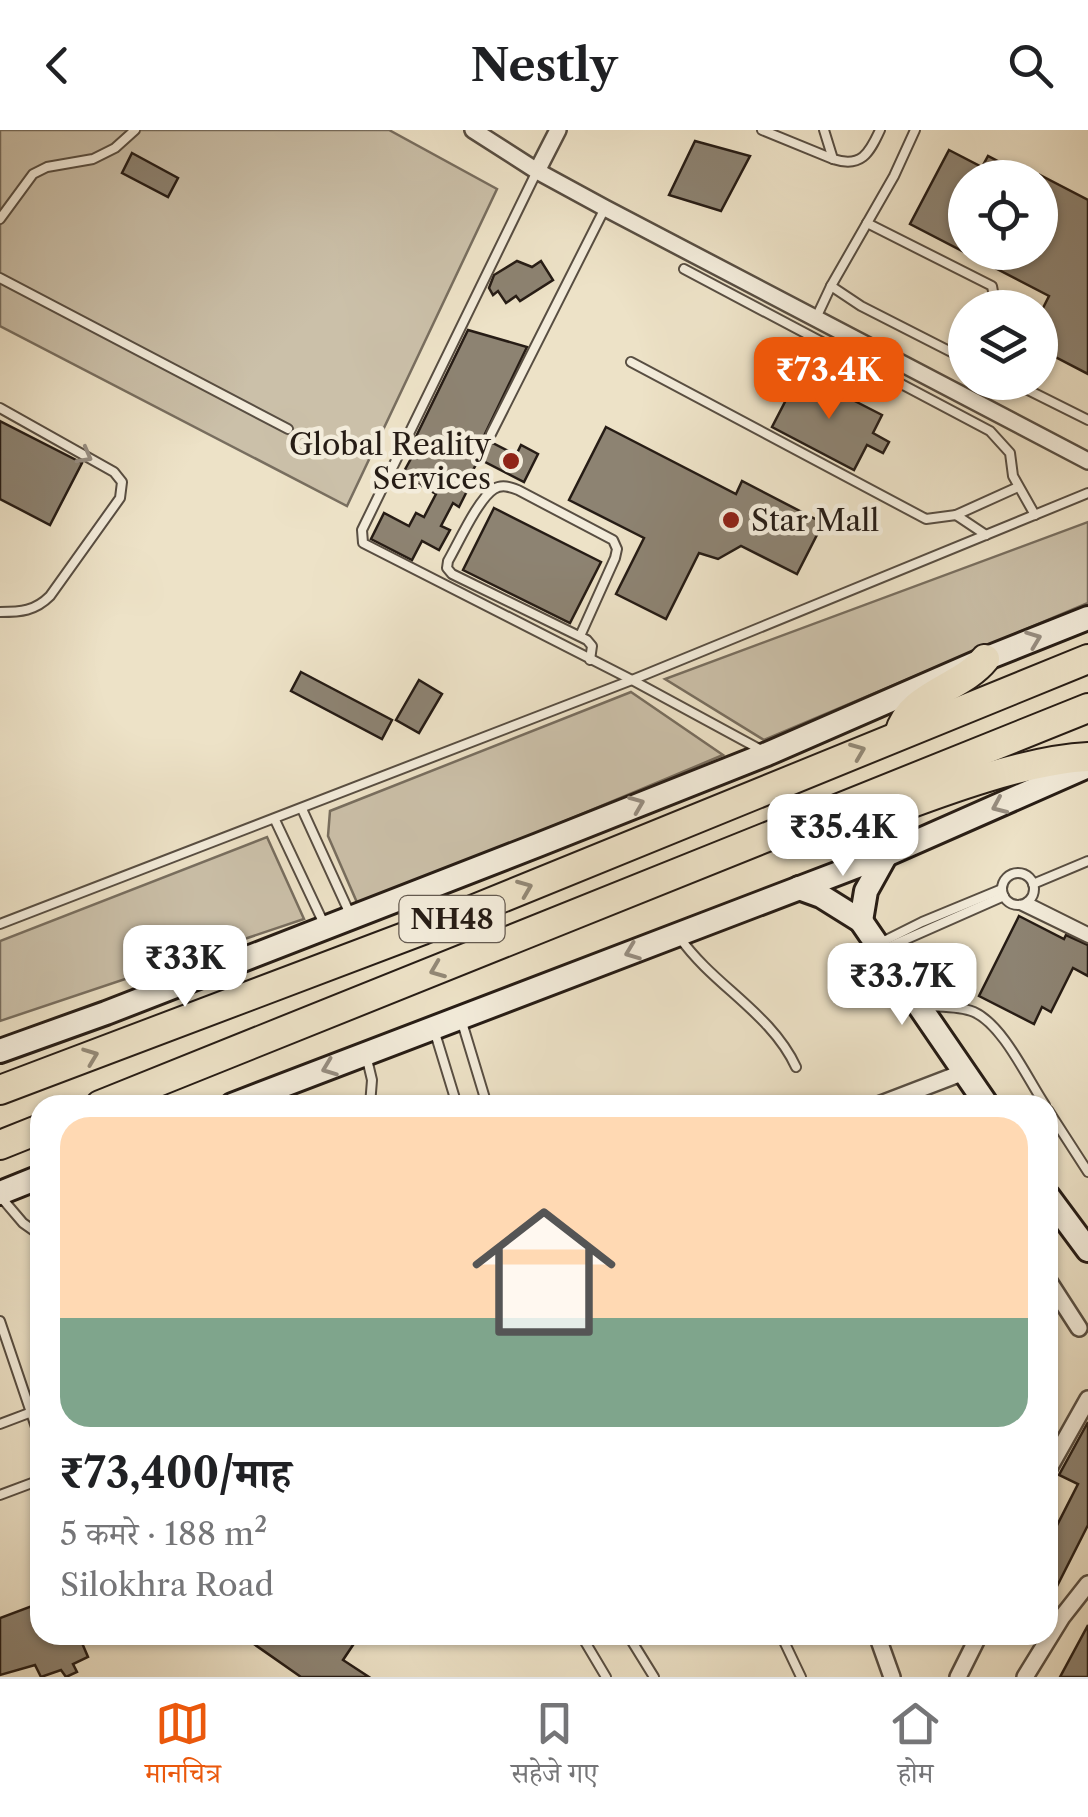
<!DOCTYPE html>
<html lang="hi">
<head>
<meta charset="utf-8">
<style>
	body { margin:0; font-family:"Libre Caslon Text","Noto Serif Devanagari",serif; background:#f2f2f2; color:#202124; height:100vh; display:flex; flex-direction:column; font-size:38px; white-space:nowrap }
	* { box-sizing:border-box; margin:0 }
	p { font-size:32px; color:#757577 }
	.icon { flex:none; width:55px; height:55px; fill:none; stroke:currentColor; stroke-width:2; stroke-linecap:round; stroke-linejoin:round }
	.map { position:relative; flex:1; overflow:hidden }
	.details { position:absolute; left:30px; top:965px; width:1028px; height:550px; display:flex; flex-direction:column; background:#fff; border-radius:30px; box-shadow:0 2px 8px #0004 }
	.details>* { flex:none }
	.tools { position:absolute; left:948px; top:30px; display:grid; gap:20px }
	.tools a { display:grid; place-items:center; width:110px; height:110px; border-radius:50%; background:#fff; box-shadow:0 2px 8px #0004; font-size:50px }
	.price { position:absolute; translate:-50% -85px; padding:0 22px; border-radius:20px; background:#fff; color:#222; font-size:32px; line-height:65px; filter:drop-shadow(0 2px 5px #0008) }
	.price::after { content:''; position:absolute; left:50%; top:60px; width:30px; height:22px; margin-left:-15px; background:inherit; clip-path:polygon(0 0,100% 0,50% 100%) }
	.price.active { background:#ea580c; color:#fff }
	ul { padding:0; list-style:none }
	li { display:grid; align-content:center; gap:20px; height:530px; padding:0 30px }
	li span { display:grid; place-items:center; height:310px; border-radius:30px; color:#555 }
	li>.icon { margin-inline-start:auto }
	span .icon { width:180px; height:180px; fill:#fffc; stroke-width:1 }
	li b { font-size:42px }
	header { display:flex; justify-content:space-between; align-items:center; height:130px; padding:0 30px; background:#fff; font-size:45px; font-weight:700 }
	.tab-bar { display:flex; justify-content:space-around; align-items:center; height:140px; border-top:2px solid #e0e0e0; background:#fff; font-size:28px; color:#757577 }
	.tab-bar a { display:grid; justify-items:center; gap:5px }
	.tab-bar .active { color:#ea580c }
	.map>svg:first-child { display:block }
</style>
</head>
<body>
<header><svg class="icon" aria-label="back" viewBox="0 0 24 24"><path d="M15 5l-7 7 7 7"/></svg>Nestly<svg class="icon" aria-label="search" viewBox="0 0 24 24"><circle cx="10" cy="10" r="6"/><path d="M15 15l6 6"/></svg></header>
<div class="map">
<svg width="1088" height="1547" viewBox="0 0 1088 1547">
	<rect width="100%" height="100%" fill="#ede2c7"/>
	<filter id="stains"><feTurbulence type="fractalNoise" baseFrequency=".002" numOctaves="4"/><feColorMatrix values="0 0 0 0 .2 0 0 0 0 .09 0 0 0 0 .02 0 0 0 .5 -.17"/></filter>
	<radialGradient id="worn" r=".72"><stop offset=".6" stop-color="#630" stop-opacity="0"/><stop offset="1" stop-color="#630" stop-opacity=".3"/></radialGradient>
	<g fill="#cbc0a9" stroke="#786e5f" stroke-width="2.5">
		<path d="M0,0H389L497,59L347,376L0,196Z"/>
		<path d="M1088,392V473L764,610L665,549Z"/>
		<path d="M631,562L723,625L359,777L328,706L330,681Z"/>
		<path d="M267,707L304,789L0,891V811Z"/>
	</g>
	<g fill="#8d8372" stroke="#261c15" stroke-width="2.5">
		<path d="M695,11L750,26L721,81L669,65Z"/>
		<path d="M949,20L982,37L988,26L1030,48H965V122H1040V45L1088,70V244L1040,219V184L1049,166L910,94Z"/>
		<path d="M132,23L178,48L168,67L122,43Z"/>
		<path d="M517,131L532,137L541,131L553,150L520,171L516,166L506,173L498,161L493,165L489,158L494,145Z"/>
		<path d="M468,200L527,217L483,308L516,325L521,315L538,324L524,352L479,329L465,355L469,357L459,377L453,373L441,396L450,400L439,420L422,411L412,430L371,409L384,383L409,396L416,383L424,387L436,364L402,345L413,325L408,323Z"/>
		<path d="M800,243L882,285L873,303L889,312L883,323L867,315L854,340L772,297Z"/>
		<path d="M0,291L82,333L50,395L0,369Z"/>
		<path d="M606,297L736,364L742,351L823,393L797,444L741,416L718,429L699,423L666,489L616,464L644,408L569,370Z"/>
		<path d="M494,378L601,432L570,493L463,440Z"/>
		<path d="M301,542L392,590L382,609L291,561Z"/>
		<path d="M419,550L442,564L419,603L396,590Z"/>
		<path d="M1019,786L1064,809L1066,805L1088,815V846L1073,838L1051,882L1042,877L1034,894L979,866Z"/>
		<path d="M1088,1292V1395L1048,1474V1413L1078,1354L1059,1345Z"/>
		<path d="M40,1473V1505H94L82,1513L88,1527L73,1534L77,1542L66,1547L61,1540L41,1547L35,1535L0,1545V1488Z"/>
		<path d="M1088,1495V1547H1060Z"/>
		<path d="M241,1505H308L315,1510L318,1505H345L355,1512L343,1530L369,1547H301Z"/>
	</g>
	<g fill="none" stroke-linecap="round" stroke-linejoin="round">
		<g stroke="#584e42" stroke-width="12">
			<g id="lane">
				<path d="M762,0L833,29"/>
				<path d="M824,0L833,29C861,38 869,24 880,0"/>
				<path d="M915,0L894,46L831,156L861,176L965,229"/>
				<path d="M537,41L362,400L363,413L632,550L763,621"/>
				<path d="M0,89L33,44L47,37L93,29L115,18L135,0"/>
				<path d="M867,93L992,156L996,178"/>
				<path d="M684,139L990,301L1010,323L1013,346L1035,385"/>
				<path d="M0,148L288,299"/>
				<path d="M816,188L831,156"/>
				<path d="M631,232L926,389L956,385L986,405"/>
				<path d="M1012,252L1088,290"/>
				<path d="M0,278L114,342L122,352L120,368L50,466C35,481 21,482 0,482"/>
				<path d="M491,304L605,78"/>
				<path d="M956,385L1018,357"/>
				<path d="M580,506L615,428L617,419L613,410L518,360C510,357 502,354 494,359C478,369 458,414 448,431L447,438L452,444L587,510L592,516L590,530"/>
				<path d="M302,679L350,784"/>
				<path d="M275,690L325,796"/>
				<circle cx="1018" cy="759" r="16"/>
				<path d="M1033,754L1088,731"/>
				<path d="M1028,772L1088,802"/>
				<path d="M1020,775L1088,808"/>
				<path d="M0,794L632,550L1088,363"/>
				<path d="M680,808C714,856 771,883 796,937"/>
				<path d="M878,814L922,792L1002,759"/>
				<path d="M884,819L1004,766"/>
				<path d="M927,876C942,877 960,876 974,882C1003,895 1027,948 1045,975"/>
				<path d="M461,889L487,975"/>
				<path d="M435,903L457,975"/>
				<path d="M366,925L372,950L370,975"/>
				<path d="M1048,980L1088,1042"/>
				<path d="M0,1066L23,1093L40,1105"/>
				<path d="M0,1191L40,1309"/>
				<path d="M0,1294L29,1283"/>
				<path d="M0,1365L40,1350"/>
				<path d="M581,1505L606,1547"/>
				<path d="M628,1505L654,1547"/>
				<path d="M781,1505L801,1547"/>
			</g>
		</g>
		<g stroke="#584e42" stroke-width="20">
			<g id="street">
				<path d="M473,0L537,41L605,78L1088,331"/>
				<path d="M537,41L558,0"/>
				<path d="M878,975L964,942"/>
				<path d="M1048,1150L1079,1198"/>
				<path d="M1048,1340L1088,1269"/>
				<path d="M877,1505L892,1547"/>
				<path d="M958,1547L979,1505"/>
				<path d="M1025,1547L1062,1487L1088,1454"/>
			</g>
		</g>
		<g stroke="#261c15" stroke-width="28">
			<g id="secondary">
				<path d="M799,758L821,766L861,791L987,975"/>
				<path d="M861,791L866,761L886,725"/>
				<path d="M0,921L106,883L538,715L767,624L985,529L1088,488"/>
				<path d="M232,975L886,725L1088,636"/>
				<path d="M0,1063L40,1047"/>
				<path d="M1048,1066L1088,1120"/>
			</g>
		</g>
		<g stroke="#261c15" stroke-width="32">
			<g id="highway">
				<path d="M899,604C910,564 961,559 985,529"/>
				<path d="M788,713C821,712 854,694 885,683C943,661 1026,630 1088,627"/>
				<path d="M0,960L423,800L1088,529"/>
				<path d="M100,975L1088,578"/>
				<path d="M0,1015L40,999"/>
			</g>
		</g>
		<use href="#lane" stroke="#f3ecdb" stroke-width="8"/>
		<use href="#street" stroke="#f3ecdb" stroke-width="15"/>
		<use href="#secondary" stroke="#f3ecdb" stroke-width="22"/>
		<use href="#highway" stroke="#ede2c7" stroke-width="28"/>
	</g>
	<defs><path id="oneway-chevron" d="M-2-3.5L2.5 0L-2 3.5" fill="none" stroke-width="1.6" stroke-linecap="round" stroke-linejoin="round" transform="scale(2.5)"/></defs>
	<g stroke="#978e82">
		<use href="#oneway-chevron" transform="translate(85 326) rotate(29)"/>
		<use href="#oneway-chevron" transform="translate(1034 509) rotate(-21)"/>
		<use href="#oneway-chevron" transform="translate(637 674) rotate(-22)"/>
		<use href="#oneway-chevron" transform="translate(999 676) rotate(156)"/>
		<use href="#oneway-chevron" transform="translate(632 822) rotate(159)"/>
		<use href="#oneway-chevron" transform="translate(329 938) rotate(159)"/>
	</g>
	<g stroke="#938977">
		<use href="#oneway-chevron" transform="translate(858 621) rotate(-22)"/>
		<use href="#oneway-chevron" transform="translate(525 758) rotate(-22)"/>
		<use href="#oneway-chevron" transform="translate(437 840) rotate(158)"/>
		<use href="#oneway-chevron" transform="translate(91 926) rotate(-21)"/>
	</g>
	<g fill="#8f2418" stroke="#f3ecdb" stroke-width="4">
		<circle cx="511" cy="331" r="10"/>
		<circle cx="731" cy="390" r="10"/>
	</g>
	<g text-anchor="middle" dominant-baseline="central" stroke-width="9" stroke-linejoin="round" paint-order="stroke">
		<rect fill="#f3ecdb" stroke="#645a50" stroke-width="2.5" x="399.5" y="766" width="105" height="46" rx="8"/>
		<g font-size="28" font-weight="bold" fill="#261c15">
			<text x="452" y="789">NH48</text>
		</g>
		<g font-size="30" fill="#261c15" stroke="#f3ecdb" text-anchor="end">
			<text x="491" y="314">Global Reality<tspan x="491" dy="34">Services</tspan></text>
			<text x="751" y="390" text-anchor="start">Star Mall</text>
		</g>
	</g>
	<rect width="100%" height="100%" filter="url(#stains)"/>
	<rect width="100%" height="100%" fill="url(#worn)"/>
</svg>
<div class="tools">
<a><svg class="icon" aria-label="locate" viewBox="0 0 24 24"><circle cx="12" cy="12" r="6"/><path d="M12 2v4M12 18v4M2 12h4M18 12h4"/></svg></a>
<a><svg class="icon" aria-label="layers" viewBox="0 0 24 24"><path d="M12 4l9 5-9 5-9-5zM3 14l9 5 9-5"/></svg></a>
</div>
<b class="price active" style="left:829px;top:292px">₹73.4K</b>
<b class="price" style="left:843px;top:749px">₹35.4K</b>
<b class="price" style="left:185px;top:880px">₹33K</b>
<b class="price" style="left:902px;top:898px">₹33.7K</b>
<section class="details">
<ul>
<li><span style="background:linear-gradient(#ffd9b3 65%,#7fa58c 0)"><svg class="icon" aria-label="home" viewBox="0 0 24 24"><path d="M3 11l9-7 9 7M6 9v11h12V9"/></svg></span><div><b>₹73,400/माह</b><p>5 कमरे · 188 m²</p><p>Silokhra Road</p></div></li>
</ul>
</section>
</div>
<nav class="tab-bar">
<a class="active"><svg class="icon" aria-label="map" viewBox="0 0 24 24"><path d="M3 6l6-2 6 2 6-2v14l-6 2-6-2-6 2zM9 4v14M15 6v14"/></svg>मानचित्र</a>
<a><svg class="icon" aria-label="saved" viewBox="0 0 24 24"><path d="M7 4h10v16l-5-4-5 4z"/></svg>सहेजे गए</a>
<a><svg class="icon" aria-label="home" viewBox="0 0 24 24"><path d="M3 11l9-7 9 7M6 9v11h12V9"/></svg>होम</a>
</nav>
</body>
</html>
